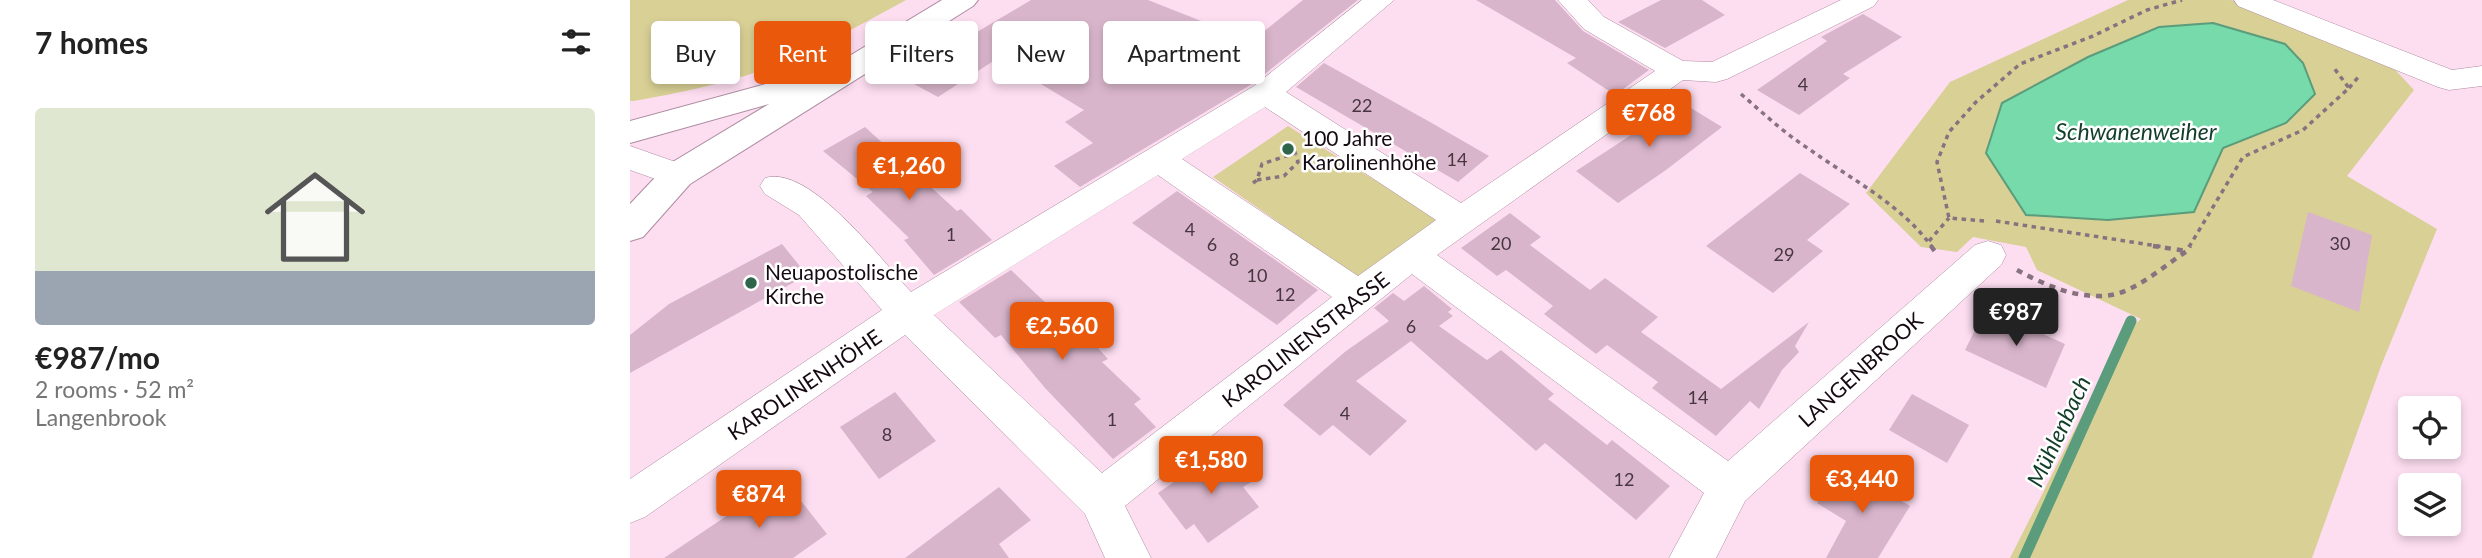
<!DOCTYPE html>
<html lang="en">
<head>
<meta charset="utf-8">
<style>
	body { margin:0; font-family:Lato,sans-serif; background:#f2f2f2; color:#222; height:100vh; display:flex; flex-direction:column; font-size:26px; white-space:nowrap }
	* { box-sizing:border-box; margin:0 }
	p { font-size:23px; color:#767676 }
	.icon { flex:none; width:38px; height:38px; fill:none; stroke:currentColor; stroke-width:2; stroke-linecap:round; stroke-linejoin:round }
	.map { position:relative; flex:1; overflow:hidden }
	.drawer { display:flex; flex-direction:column; background:#fff; width:630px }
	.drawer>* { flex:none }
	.top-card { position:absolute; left:21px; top:21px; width:665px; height:63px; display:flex; gap:14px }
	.buttons { position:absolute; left:1768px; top:396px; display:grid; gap:14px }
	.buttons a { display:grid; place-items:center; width:63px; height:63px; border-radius:7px; background:#fff; box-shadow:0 4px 10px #0003; font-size:35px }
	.price { position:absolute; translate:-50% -60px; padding:0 16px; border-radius:7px; background:#ea580c; color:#fff; font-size:23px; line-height:46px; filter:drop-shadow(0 2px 4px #0008) }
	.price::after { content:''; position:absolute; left:50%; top:42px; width:21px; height:16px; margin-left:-10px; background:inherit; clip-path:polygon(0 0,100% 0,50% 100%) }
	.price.active { background:#222; color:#fff }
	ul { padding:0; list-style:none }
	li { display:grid; align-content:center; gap:14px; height:371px; padding:0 35px }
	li+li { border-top:2px solid #e0e0e0 }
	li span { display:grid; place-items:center; height:217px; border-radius:7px; color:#555 }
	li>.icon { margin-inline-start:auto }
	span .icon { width:126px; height:126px; fill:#fffc; stroke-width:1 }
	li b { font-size:30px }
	h2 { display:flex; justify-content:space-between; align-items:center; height:84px; padding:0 35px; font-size:30px }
	.pill { padding:0 24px; border-radius:7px; background:#fff; box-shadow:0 4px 10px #0003; font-size:24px; line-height:63px }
	.pill.active { background:#ea580c; color:#fff }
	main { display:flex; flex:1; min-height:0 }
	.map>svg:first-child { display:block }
</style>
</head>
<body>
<main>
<section class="drawer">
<h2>7 homes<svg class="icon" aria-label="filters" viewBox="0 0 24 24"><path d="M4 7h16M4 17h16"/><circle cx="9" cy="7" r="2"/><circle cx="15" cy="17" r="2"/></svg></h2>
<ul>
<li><span style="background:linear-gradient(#dfe7d0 75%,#9aa5b1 0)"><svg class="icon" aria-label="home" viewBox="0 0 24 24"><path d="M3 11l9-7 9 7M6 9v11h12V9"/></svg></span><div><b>€987/mo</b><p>2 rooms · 52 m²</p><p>Langenbrook</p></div></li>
</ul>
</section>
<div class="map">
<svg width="1852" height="558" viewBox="0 0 1852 558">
	<rect width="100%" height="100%" fill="#fddef1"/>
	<g fill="#d8d095" fill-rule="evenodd">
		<path d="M0,0H276C228,26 181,53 130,71C89,85 47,93 4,101H0Z"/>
		<path d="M1498,0H1601L1758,62L1784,90L1717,176L1807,229L1751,366L1682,558H1380L1493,334L1511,319L1407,270L1396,247L1343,237L1327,252L1291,247L1236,193L1320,82ZM1529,27L1656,123L1593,148L1564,212L1478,220L1396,215L1372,103L1458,57Z"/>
		<path d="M658,126L807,219L732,280L583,177Z"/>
	</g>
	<path fill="#77daaa" stroke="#5a9c7c" stroke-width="2" d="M1583,23L1655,44L1673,63L1685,94L1656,123L1593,148L1564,212L1478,220L1396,215L1356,153L1372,103L1458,57L1529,27Z"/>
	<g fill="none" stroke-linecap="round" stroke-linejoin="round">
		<path stroke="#5a9c7c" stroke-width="11" d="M1394,558L1501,321"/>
	</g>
	<g fill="#d9b5cb">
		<path d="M401,0H518L622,41L673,0H728L622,84L450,187L424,166L463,143L435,122L454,110L368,58L308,97L271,77Z"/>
		<path d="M846,0H925L953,31L1019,70L985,95L937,63L946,58Z"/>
		<path d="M1031,0H1072L1095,15L1035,48L988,22Z"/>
		<path d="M1233,14L1272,37L1213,74L1220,78L1169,115L1127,90L1197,41L1191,37Z"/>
		<path d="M694,63L800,122L859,156L828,182L666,87Z"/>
		<path d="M1038,94L1092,127L1036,170L988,203L946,171L1021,122L1012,116L1015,114L1012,112Z"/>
		<path d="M235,127L327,211L331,209L362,240L304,275L274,240L279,238L236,196L243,192L193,151Z"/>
		<path d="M1170,173L1220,204L1177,240L1193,251L1143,293L1076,246Z"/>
		<path d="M547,191L688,290L647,325L502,223Z"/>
		<path d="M1678,212L1742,235L1729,312L1661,286Z"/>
		<path d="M880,213L911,237L900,245L960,290L975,278L1028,317L1011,332L1091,389L1179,322L1165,346L1169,352L1152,370L1129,409L1120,401L1086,436L1022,388L1028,382L977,345L966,354L914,314L923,306L876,270L867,276L831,248Z"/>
		<path d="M152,244L177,275L0,373V335L39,304Z"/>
		<path d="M381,270L439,325L444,322L478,359L472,362L511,399L504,404L526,427L483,459L415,388L371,335L365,338L329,302Z"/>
		<path d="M794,286L822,309L818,312L823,316L809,326L857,360L871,350L924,394L918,399L977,445L982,440L1040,486L1006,520L915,443L906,451L781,341L726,381L777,421L740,456L703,425L690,436L653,405L716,351L759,321L744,308L763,293L774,301Z"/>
		<path d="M1356,308L1435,344L1416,388L1335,350Z"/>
		<path d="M265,392L306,441L249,479L210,427Z"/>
		<path d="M1282,394L1339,425L1317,463L1259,430Z"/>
		<path d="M594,448L621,482L613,487L629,507L578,543L564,524L556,530L528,493Z"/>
		<path d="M1212,465L1280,506L1248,558H1196L1216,521L1187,503Z"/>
		<path d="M153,478L197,534L163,558H34Z"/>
		<path d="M369,487L401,520L369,544L379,558H275Z"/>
	</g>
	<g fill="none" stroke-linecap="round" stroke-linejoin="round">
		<g stroke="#ad8ba0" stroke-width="1">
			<g id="minor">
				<path d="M732,0H764L656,92L831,203L1025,71L954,29L928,0H958L974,17L1053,61L1082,62L1211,0H1248L1244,6L1097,79L1086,82L1053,80L807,255L1098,461L1345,245L1358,241L1371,245L1376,255L1371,265L1115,501L1086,558H1039L1074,493L782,274L495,506L521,558H475L455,514L275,335L15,517L0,523V479L252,310L169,215L135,194L130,186L135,178C180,164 252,261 281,292L624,86ZM635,107L806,220L728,276L552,159ZM528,175L702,297L472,473L304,315Z"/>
				<path d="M1604,0H1643L1822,70L1852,66V86L1819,90L1808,87L1608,6Z"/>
				<path d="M0,146L60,167L65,175L60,183L48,187L0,170Z"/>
			</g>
		</g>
		<g stroke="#ad8ba0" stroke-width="2">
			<path id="major" d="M312,0H348L343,6L60,184L48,187L36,184L30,175L36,166L139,104L0,143V121L165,76L178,81Z"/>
		</g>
		<g stroke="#ad8ba0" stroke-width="2">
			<path id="highway" d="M48,163L60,166L66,175L60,184L13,237L0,241V204L36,166Z"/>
		</g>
		<g stroke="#87727f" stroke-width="3.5" stroke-dasharray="4.5 4.5" stroke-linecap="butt">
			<path d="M1719,88L1730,75"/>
			<path d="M1111,94C1133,113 1154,133 1179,149C1221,179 1272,205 1302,247"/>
			<path d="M627,180L654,176L668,162L666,155"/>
			<path d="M623,183L627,180L632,164L671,151"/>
			<path d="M1354,221L1319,218L1307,162L1319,132L1346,102L1390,64L1463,36L1517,10L1552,0"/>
			<path d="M1366,221L1534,247"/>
			<path d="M1299,241L1319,218"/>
			<path d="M1559,247L1613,157L1673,130L1719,88L1704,68"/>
		</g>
		<g stroke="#87727f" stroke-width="4.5" stroke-dasharray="6 6" stroke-linecap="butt">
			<path d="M1301,246L1306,253"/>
			<path d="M1523,246L1557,251"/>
			<path d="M1387,270C1415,285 1448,300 1481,295C1507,291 1535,265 1557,251L1560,246"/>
		</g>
		<use href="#minor" fill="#fff" fill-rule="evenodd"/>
		<use href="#major" fill="#fff" fill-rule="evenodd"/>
		<use href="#highway" fill="#fff" fill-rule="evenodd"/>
	</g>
	<g fill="#2f654b" stroke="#fff" stroke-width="2.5">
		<circle cx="658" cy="149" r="7"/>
		<circle cx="121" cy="283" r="7"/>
	</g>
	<g text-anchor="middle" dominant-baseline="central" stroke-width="5" stroke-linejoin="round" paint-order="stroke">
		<g font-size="18" fill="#473540">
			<text x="1173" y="84">4</text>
			<text x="732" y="105">22</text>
			<text x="827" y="159">14</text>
			<text x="560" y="229">4</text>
			<text x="321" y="234">1</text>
			<text x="871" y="243">20</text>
			<text x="1710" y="243">30</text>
			<text x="582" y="244">6</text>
			<text x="1154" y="254">29</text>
			<text x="604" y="259">8</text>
			<text x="627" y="275">10</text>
			<text x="655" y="294">12</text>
			<text x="781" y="326">6</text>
			<text x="1068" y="397">14</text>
			<text x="715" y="413">4</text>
			<text x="482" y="419">1</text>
			<text x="257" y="434">8</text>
			<text x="994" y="479">12</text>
		</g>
		<g font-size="21" fill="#160a12" stroke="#fff" text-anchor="start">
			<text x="672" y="137">100 Jahre<tspan x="672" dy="24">Karolinenhöhe</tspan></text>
			<text x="135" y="271">Neuapostolische<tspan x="135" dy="24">Kirche</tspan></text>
		</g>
		<g font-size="21" fill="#160a12" stroke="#fff">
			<text transform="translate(675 339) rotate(-38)">KAROLINENSTRASSE</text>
			<text transform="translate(1230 369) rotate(-42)">LANGENBROOK</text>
			<text transform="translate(174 384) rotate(-34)">KAROLINENHÖHE</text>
		</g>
		<g font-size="23" font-style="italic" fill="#133e2b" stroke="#fff">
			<text x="1506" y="131">Schwanenweiher</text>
			<text transform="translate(1428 431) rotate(-65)">Mühlenbach</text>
		</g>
	</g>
</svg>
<div class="buttons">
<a><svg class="icon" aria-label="locate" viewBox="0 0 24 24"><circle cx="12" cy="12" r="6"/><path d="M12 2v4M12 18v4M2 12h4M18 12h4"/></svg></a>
<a><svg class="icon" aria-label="layers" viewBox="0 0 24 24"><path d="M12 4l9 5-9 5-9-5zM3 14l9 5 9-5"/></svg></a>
</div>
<b class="price" style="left:1019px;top:149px">€768</b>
<b class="price" style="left:279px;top:202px">€1,260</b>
<b class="price active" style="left:1386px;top:348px">€987</b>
<b class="price" style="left:432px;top:362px">€2,560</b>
<b class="price" style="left:581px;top:496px">€1,580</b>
<b class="price" style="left:1232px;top:515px">€3,440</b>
<b class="price" style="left:129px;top:530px">€874</b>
<div class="top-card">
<a class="pill">Buy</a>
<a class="pill active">Rent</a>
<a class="pill">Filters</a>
<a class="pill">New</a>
<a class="pill">Apartment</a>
</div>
</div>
</main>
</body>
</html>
